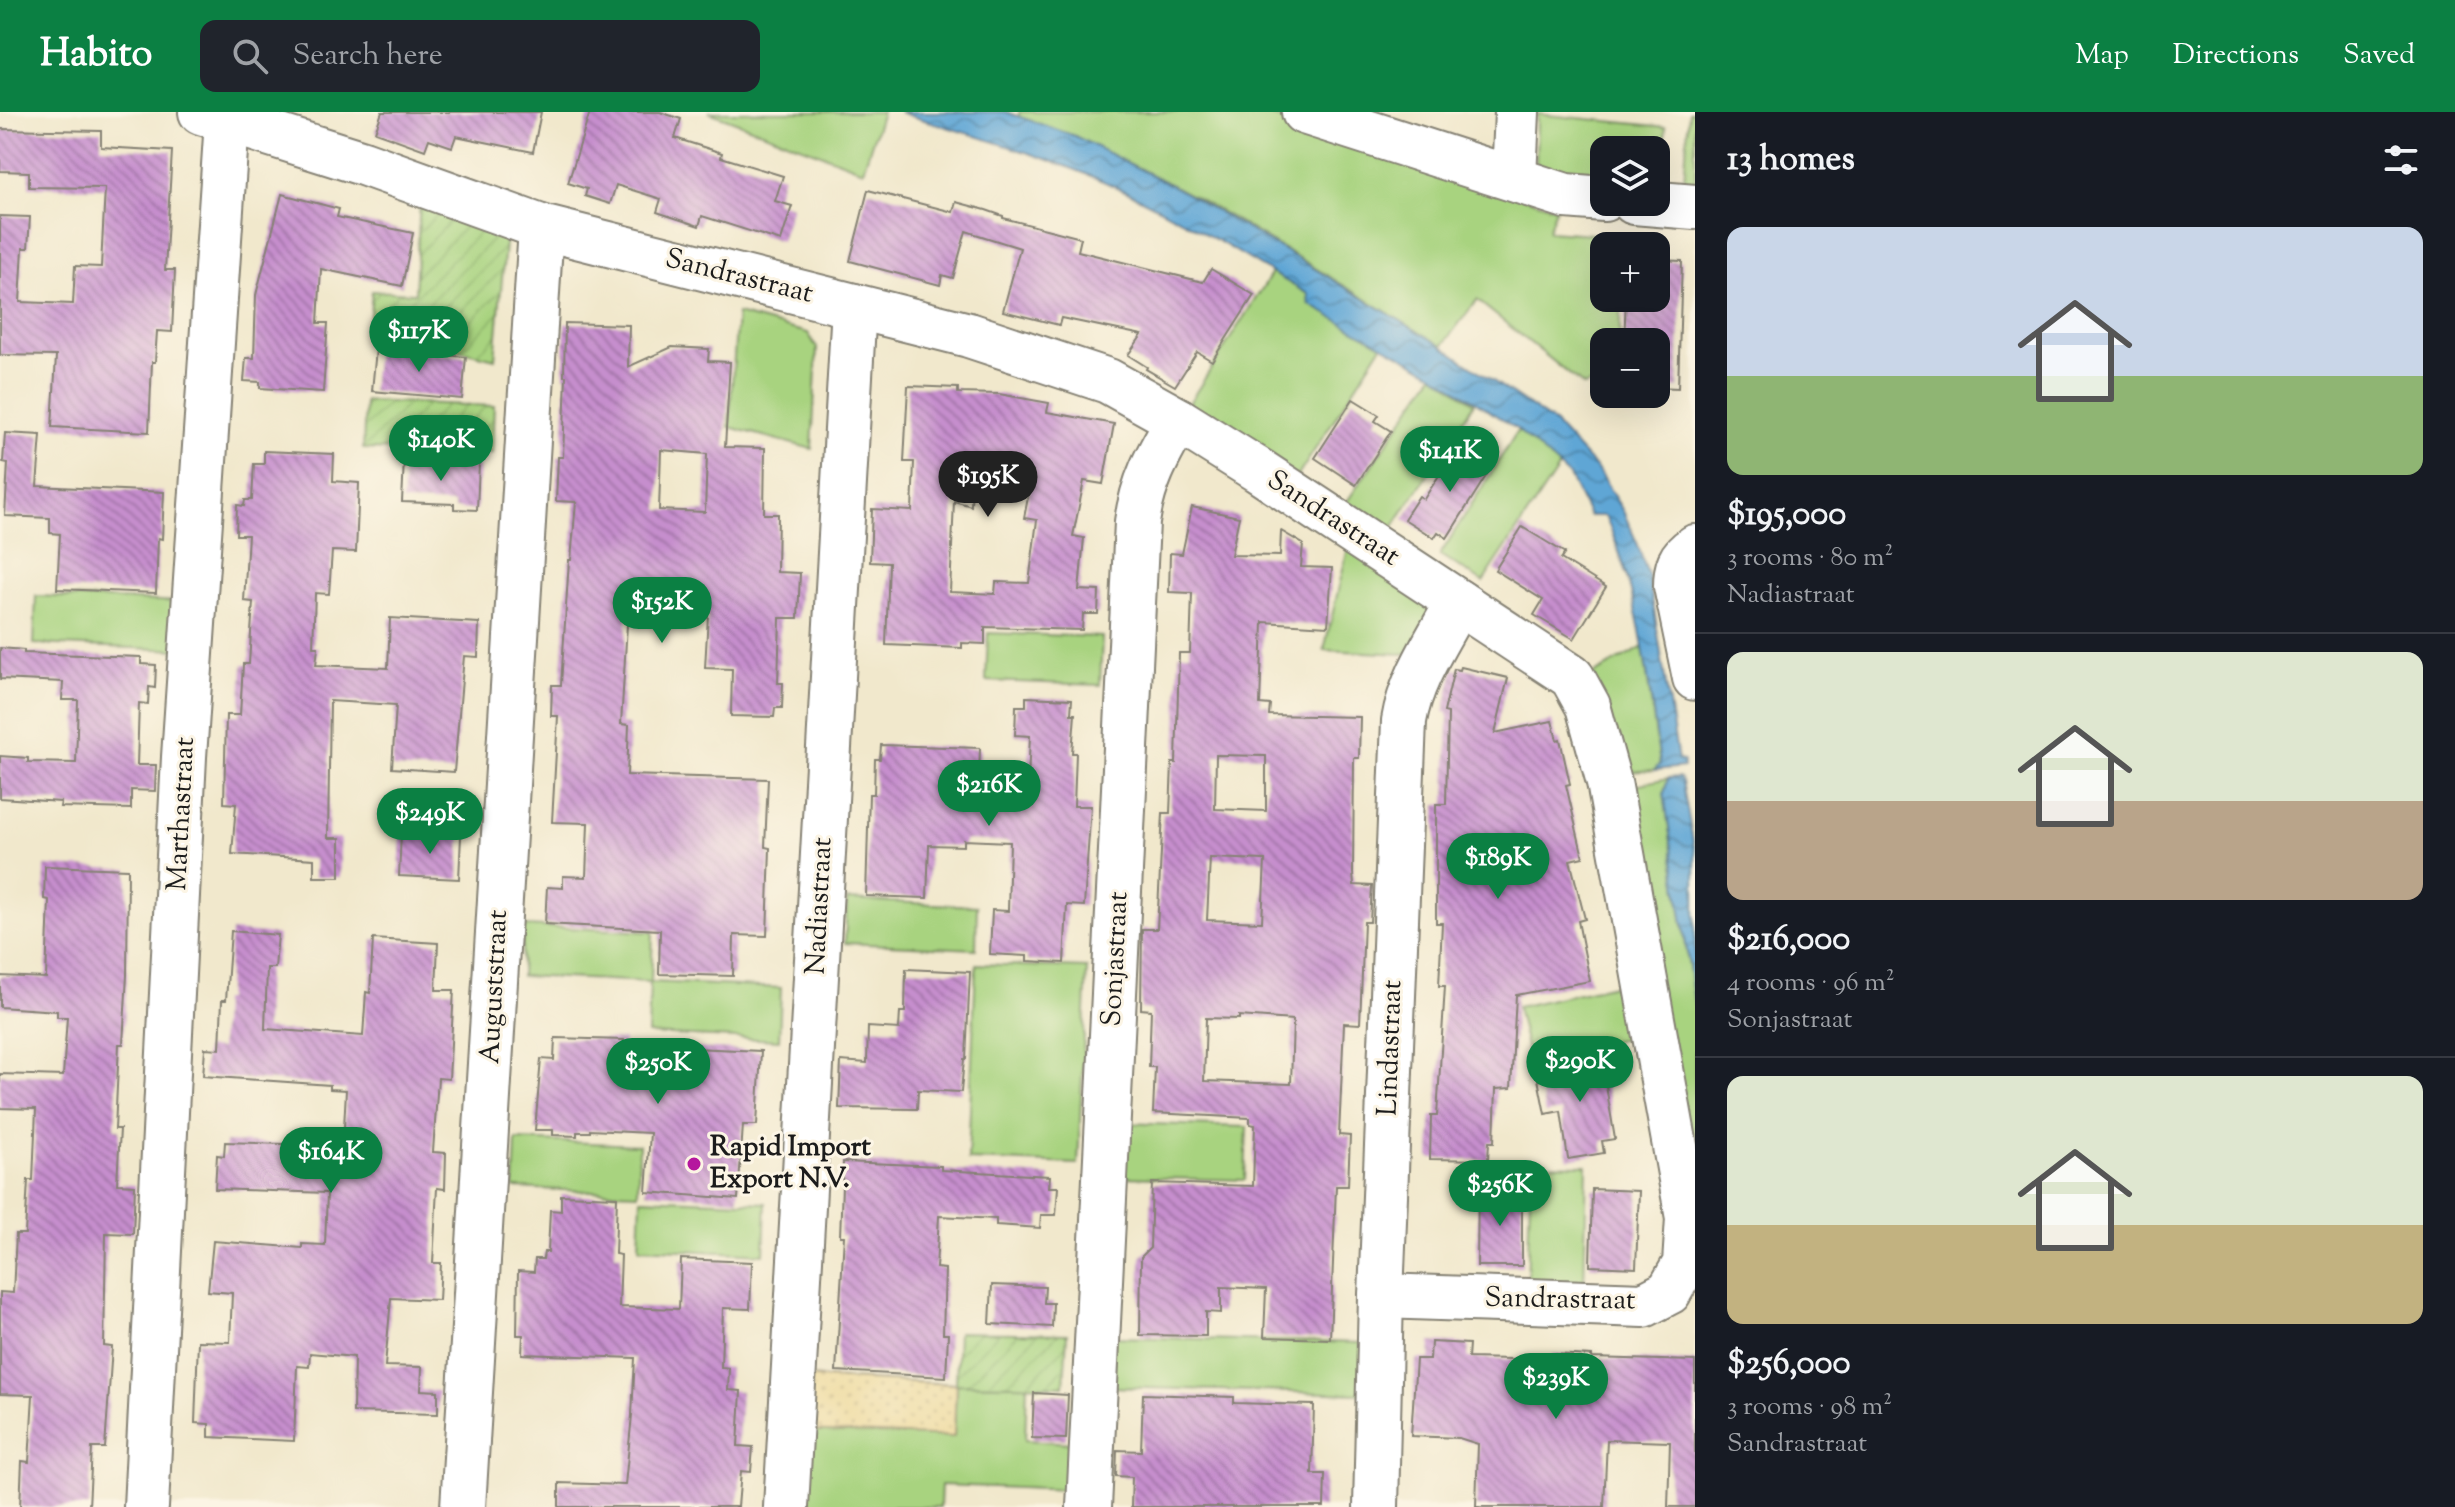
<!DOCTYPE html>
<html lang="en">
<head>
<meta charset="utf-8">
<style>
	body { margin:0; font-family:"Sorts Mill Goudy",serif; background:#20242c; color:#f1f3f6; height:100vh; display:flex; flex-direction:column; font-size:30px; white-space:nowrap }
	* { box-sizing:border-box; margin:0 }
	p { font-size:26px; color:#9ea1a6 }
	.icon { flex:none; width:44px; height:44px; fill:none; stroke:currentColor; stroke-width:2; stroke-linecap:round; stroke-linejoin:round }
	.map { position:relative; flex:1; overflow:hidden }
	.sheet { display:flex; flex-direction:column; background:#171b24; width:760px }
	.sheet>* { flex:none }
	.controls { position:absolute; left:1590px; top:24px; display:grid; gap:16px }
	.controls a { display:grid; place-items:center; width:80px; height:80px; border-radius:16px; background:#171b24; box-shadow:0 8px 32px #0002; font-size:40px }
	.price { position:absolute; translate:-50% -68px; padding:0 18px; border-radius:28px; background:#0b8043; color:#fff; font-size:26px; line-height:52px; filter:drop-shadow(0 2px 4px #0008) }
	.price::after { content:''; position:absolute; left:50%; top:48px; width:24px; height:18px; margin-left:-12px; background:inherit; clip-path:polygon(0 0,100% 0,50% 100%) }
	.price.active { background:#222; color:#fff }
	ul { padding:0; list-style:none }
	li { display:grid; align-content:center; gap:16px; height:424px; padding:0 32px }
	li+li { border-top:2px solid #363941 }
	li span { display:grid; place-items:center; height:248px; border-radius:16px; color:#555 }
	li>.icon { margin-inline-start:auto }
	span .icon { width:144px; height:144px; fill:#fffc; stroke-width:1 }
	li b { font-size:34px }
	h2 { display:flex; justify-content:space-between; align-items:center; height:96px; padding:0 32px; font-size:34px }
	header { display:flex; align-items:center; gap:48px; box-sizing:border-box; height:112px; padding:0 40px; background:#0b8043; color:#fff }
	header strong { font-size:38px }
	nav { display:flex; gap:44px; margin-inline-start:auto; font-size:28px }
	.search { width:560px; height:72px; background:#20242c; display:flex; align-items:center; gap:20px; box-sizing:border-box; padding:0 28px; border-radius:16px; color:#9ea1a6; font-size:30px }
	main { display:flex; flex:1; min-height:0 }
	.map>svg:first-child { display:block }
</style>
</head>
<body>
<header>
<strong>Habito</strong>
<div class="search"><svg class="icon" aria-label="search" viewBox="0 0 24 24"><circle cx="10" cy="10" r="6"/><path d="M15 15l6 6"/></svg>Search here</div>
<nav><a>Map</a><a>Directions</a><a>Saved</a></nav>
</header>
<main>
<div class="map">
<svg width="1695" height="1395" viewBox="0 0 1695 1395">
	<defs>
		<pattern id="sand-dots" width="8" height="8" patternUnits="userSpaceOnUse" patternTransform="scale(2)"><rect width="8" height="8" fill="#eeda9e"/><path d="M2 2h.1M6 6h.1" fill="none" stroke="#ccba88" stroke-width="1.8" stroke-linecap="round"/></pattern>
		<pattern id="garden-furrows" width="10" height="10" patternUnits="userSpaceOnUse" patternTransform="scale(2)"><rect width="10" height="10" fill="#a8d37f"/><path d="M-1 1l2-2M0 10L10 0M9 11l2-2" fill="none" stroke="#90b56d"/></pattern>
		<pattern id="water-waves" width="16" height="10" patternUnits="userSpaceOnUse" patternTransform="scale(2)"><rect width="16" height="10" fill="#5ea6d5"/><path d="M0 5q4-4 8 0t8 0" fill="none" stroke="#4d86ac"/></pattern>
		<pattern id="building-back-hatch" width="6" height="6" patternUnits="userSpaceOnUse" patternTransform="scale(2)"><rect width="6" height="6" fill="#c68ecd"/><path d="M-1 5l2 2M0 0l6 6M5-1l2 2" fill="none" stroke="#a073a6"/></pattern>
	</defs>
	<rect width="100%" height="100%" fill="#fcf5e5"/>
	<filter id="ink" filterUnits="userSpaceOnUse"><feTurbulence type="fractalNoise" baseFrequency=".0125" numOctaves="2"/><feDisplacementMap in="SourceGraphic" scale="16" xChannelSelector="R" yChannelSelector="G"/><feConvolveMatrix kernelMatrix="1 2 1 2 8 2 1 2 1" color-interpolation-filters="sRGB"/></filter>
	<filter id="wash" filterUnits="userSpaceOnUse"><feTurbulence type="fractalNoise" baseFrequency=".006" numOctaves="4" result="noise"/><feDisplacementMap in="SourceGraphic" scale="32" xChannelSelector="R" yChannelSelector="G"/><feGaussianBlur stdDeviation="1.8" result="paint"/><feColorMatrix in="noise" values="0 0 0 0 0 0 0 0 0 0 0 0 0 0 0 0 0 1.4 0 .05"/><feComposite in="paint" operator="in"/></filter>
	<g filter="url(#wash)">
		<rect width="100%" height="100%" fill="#f1e8cc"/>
		<g fill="#a8d37f" stroke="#62784e" stroke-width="2">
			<path d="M709,0H882L863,58Z"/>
			<path d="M1019,0H1258L1556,96L1548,119L1624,124V134H1604V186H1621L1619,230H1604V266L1584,274L1477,188L1442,234C1306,152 1170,58 1019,5Z"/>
			<path d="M1689,0H1695V82H1683Z"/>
			<path d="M1537,2L1666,15L1660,79H1656V38H1604V75L1536,52Z"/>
			<path d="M1272,161L1308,182L1309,192L1382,233L1296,367L1184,299Z"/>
			<path d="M737,202L808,221L817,236L812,337L729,315Z"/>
			<path d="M1434,262L1474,291L1390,420L1346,391Z"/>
			<path d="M1518,318L1559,355L1483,470L1440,443Z"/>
			<path d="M1348,436L1436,494L1424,543L1324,538Z"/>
			<path d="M36,484L184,490L182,538L34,532Z"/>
			<path d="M988,521L1102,525L1100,573L986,569Z"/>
			<path d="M1643,535L1660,652L1655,658L1616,661L1585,567Z"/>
			<path d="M1668,666L1664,681L1695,896V1067L1621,676Z"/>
			<path d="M847,788L977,794L976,837L845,831Z"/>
			<path d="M523,814L653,820L651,870L781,876L779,928L648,922L650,870L521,864Z"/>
			<path d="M976,852L1087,856L1078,1052L968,1048Z"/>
			<path d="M1623,871L1633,924L1529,948L1517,895Z"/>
			<path d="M1121,1011L1247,1015L1245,1068L1120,1065Z"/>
			<path d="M516,1028L639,1033L638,1081L514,1076Z"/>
			<path d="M1531,1052L1587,1053L1584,1175L1527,1174Z"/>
			<path d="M641,1086L766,1091L764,1142L639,1136Z"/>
			<path d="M1111,1225L1364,1231L1363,1282L1109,1275Z"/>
			<path d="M956,1272L1027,1273L1025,1328L1072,1331L1069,1378L941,1373L940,1395H795L800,1319L954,1324Z"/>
		</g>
		<path fill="url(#sand-dots)" stroke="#857b5d" stroke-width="2" d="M802,1265L956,1272L954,1325L800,1319Z"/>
		<g fill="url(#garden-furrows)" stroke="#62784e" stroke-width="2">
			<path d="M420,88L506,121L495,247L369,216L372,179L415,181Z"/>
			<path d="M365,289L494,294L492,341L363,337Z"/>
			<path d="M958,1220L1067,1222L1064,1274L956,1272Z"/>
		</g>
		<g fill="url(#water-waves)" stroke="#3d6178" stroke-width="2">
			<path d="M899,0H1006L1075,24L1173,74L1285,139L1442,234L1553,310L1597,357L1623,399L1638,433L1649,466L1678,648L1684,649V655L1655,658L1660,651C1648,567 1640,482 1605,404H1589L1569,364L1518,318L1434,262L1309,192L1308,182C1241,143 1174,100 1103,69C1038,41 967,22 899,0Z"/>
			<path d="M1679,665L1682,669L1695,740V896L1664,681L1668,666Z"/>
		</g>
		<g id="blocks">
			<g fill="url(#building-back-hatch)" fill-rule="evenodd">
				<path d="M382,0H541L533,40L456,24L452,35L429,27L425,38L375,20Z"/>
				<path d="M590,0H660L681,7L675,26L722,41L721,45L783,64L775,89L792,94L781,129L702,104L699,114L657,100L661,87L616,73L610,92L585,84L587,77L568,71Z"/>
				<path d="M0,17L101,19V35L172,39L165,158H175L172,220L157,219L155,250H152L149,320L52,315L56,244L0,243V104L30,105L28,136H23L20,190L73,192L75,154L101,155L105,76L29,75V60L0,59Z"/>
				<path d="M868,78L953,100L956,90L986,98L1003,104V106L1081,126L1078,139L1203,170L1211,157L1254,183L1212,249L1197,240L1175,274L1146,257L1147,255L1128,243L1142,223L1061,206L1059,213L1003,199L1020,136L966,119L953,166L942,163L940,173L850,149Z"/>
				<path d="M282,82L339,97L337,105L413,121L402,174L321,157L318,211H328L323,280L260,276V270L244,269L246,246H254L256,183Z"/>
				<path d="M1656,148L1682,149L1678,276L1656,275V230H1624L1626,186H1656Z"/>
				<path d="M565,211L629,213L628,255L672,235L709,237L708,249L730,250L725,335L765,336L764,402H778L777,460L800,461L798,506H780L778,571H783L782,596H775L774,605L731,604L732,557L705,556L708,503L682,502L683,498L628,496L621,612L629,613L627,663L768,667L765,735L770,736L767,824L734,823L733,864L659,862L660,818L545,812L547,775L563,776V764L586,765L588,711L552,710L558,604H551L552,573H561L569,448H571L576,390L556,389L558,345H563L566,264H564ZM661,338L707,342L705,400L659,398Z"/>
				<path d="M376,237L466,245L462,287L372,279Z"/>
				<path d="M908,274L958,276V281L999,282L1049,291L1047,300L1114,312L1103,372L1084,369L1073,424L1084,426L1079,478L1099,479L1098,502H1083L1082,518L985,515V532L962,531V536L886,533L889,451L870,450L872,397L912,399L914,350H904ZM973,350L1033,360L1024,406L1037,408L1029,471L996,470L995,482L950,480L954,389L971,394Z"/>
				<path d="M1353,287L1379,303L1375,309L1391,319L1356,373L1315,346Z"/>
				<path d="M5,321L41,323L37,374L164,380L162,427L158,426L156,481L57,477L60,422L50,421V406L5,404L8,351L3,350Z"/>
				<path d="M1459,332L1493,353L1447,426L1438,420L1434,426L1404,407L1419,384L1424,387Z"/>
				<path d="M264,339L334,342L333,369L359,371L356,440L332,439L329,482L315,481L313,535H318L316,553L388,556L390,506L479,511L478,545L464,544L454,660L392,656L396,593L330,589L328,726H340V765H314V747L232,742L236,692L224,691L226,603H240L243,552H249L253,490L244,489L248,423H236L237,393L244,394L245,388H252L254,352H264Z"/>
				<path d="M404,347L479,351L477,398L454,397V392L402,390Z"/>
				<path d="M1192,395L1239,405L1231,443L1280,444L1281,419L1303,432L1301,455L1332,456L1328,514L1263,510L1260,592L1270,593L1269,603L1360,605L1359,646H1354L1353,761L1354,773L1372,774L1370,810H1364L1360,912L1344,911L1339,1023L1350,1024L1348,1074H1336L1330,1227L1264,1225L1266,1177L1221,1175V1201L1206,1200V1224L1140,1223L1141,1145L1150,1136L1152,1071L1253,1074L1255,1013L1250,1012V1006L1153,1001L1155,955H1149L1151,898L1141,897L1142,817H1157L1163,701H1170L1172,651H1176L1179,541H1190L1192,481L1169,480L1170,441L1182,442ZM1216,643L1266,644V699L1215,697ZM1210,746L1265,748L1262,810L1207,808ZM1239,904L1293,908L1291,972L1204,969L1206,906L1239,907Z"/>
				<path d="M1522,415L1565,441L1561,447L1606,475L1574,527L1534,503L1543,488L1495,458Z"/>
				<path d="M0,536L24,538V541L141,545V552L156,553L155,576L149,575L148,592L139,591L137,653H156L155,679L131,678V697L60,695L61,690L0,686V644L28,646V650L76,651L78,588H62L63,570L0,567Z"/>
				<path d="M1461,555L1508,566L1495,621L1552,609L1557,628L1560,627L1570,672L1566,673L1583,745L1570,748L1585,807L1578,809L1590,869L1516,883L1511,976L1496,977L1494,1030H1489L1488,1048L1430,1047L1431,1004H1437L1445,874H1439L1442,811H1436V692H1446L1448,601L1444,600L1454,557L1460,558Z"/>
				<path d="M1026,585L1072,587L1071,602H1075L1072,641H1076L1074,694H1091L1084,794L1067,793L1064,851L1027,849V844L990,842L992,798L1008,799L1010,730L964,728V734L929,733L927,786L866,784L869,682H874L875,647H880L881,633L980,636L978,691L1027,692L1030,624L1015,623L1016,594H1026Z"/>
				<path d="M401,721L461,724L459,767L399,764Z"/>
				<path d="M45,754L128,757L127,863L123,932H119L115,1017H120L117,1072L135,1073L133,1122L106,1121L104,1234L112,1235L105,1336H92L89,1395H20L22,1349L29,1350L33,1283L0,1282V1180L13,1181L16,1122H25L28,1068H33L36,997L0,996V962L63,964L67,905H57V899L0,895V864L46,866L49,788L44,787Z"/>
				<path d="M231,819L278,823L275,856H267L265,917L363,924L366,880L370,881L373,827L438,831L436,878H454L449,967L438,966L433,1040L446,1041L445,1077L437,1076L433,1151H441L439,1188L391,1186L385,1254L422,1255L421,1278L438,1279V1302L353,1300L354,1245L310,1241L309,1255L297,1254L294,1329L209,1325V1312L195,1311L198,1229L230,1230L232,1181L208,1179L213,1129L302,1136V1132L325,1133L327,1081L215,1077L217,1043L224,1044L225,1030L343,1034L346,978L330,977V973L203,964L205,936L220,937L222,888H226Z"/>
				<path d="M906,857L970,860L966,947H964L961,980L918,978L917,997L839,996L841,949L867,951L868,915L899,917L900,900H905Z"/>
				<path d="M555,926L624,928V933L761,939L757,1013H743L738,1087L646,1080L650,1021L590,1018V1020H577V1024L553,1023V1018H535L541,947L554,948Z"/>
				<path d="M1605,944L1611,973L1606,974L1615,1027L1602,1029L1604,1041L1568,1047L1561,999L1545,1002L1536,957Z"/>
				<path d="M843,1050L941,1054V1058L1050,1064L1049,1075H1058L1056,1103H1041L1040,1116L996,1113V1107L939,1104L936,1156L945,1157L943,1222H948L946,1265L836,1259L844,1124H840Z"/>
				<path d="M1478,1077L1522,1078V1154H1477Z"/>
				<path d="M1592,1077L1639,1079L1636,1156L1590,1154Z"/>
				<path d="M561,1083L617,1085L615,1142L621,1143L619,1195L679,1197L681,1147L752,1150L750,1197L723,1196L721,1255L729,1256L728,1278L741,1279L738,1334L753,1335L751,1360L741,1359L738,1395H559V1371L625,1373L632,1303L635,1246L522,1242L523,1223H517L518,1159L534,1160L535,1147H543L544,1140H548L550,1098L561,1099Z"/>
				<path d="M992,1173L1045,1175L1044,1191H1053L1052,1215L990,1212Z"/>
				<path d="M1431,1230L1469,1232L1468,1246L1553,1248V1242L1592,1244V1246L1695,1249V1395H1668L1670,1330L1607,1328L1604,1395H1476L1478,1332L1459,1326L1411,1324L1416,1247H1430Z"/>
				<path d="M1034,1281L1068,1283L1066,1327L1032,1326Z"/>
				<path d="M1143,1282L1234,1285V1291L1314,1293L1312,1362H1325L1324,1395H1131L1132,1365L1116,1364L1117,1338L1141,1339Z"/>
			</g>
		</g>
	</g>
	<g filter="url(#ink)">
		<use href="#blocks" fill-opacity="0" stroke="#868274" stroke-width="2"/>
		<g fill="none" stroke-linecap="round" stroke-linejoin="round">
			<g stroke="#868274" stroke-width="48">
				<g id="minor">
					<path d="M201,0L363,51L541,115L969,223L1108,269L1178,308L1258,358L1572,565L1588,594L1609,670L1688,1106L1685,1152L1669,1180L1644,1193L1381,1184"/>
					<path d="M1304,0L1566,84L1604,87"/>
					<path d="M1514,66L1517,0"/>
					<path d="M1634,90L1695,95"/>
					<path d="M1695,435C1679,445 1676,456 1676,474L1695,566"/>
					<path d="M146,1395L184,645L227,9"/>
					<path d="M463,1395L541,115"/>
					<path d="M786,1395L854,194"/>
					<path d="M1089,1395L1137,410C1143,368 1158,343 1178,308"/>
					<path d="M1376,1395L1381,1184L1404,609C1411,566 1438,528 1458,490"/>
				</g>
			</g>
			<use href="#minor" stroke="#fff" stroke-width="44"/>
		</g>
	</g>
	<circle fill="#b5179e" stroke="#fcf5e5" stroke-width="3" cx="694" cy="1052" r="8"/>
	<g text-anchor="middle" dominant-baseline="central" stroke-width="6" stroke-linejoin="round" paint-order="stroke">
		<g font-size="28" fill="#1c1c1c" stroke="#fcf5e5">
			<text transform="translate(739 165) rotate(14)">Sandrastraat</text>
			<text transform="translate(1333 407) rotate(33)">Sandrastraat</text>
			<text transform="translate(182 702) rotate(-87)">Marthastraat</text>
			<text transform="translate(820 794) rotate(-87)">Nadiastraat</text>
			<text transform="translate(1116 847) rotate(-87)">Sonjastraat</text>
			<text transform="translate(495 875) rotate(-87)">Auguststraat</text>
			<text transform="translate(1391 936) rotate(-88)">Lindastraat</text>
			<text transform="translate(1560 1188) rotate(1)">Sandrastraat</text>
		</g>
		<g font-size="28" font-weight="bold" fill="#1c1c1c" stroke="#fcf5e5" text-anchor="start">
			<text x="710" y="1036">Rapid Import<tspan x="710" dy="32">Export N.V.</tspan></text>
		</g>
	</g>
</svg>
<div class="controls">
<a><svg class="icon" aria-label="layers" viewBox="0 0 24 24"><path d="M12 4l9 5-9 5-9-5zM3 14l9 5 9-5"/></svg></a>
<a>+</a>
<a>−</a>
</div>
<b class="price" style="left:419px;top:262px">$117K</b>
<b class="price" style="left:441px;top:371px">$140K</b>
<b class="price" style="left:1450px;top:382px">$141K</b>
<b class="price active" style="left:988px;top:407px">$195K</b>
<b class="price" style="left:662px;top:533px">$152K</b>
<b class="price" style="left:989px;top:716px">$216K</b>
<b class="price" style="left:430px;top:744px">$249K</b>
<b class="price" style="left:1498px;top:789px">$189K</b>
<b class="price" style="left:1580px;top:992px">$290K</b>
<b class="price" style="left:658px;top:994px">$250K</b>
<b class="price" style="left:331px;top:1083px">$164K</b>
<b class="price" style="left:1500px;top:1116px">$256K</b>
<b class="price" style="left:1556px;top:1309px">$239K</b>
</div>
<section class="sheet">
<h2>13 homes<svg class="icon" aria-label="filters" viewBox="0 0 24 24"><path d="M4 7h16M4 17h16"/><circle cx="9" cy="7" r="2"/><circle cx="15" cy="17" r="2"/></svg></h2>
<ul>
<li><span style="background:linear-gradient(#c9d6e8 60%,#8fb573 0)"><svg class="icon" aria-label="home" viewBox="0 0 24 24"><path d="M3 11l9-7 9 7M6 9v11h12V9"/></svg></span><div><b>$195,000</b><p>3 rooms · 80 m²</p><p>Nadiastraat</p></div></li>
<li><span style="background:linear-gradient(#dfe7d0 60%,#b9a48a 0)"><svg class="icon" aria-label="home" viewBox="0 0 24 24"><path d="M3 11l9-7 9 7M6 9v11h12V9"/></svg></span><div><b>$216,000</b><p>4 rooms · 96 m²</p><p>Sonjastraat</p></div></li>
<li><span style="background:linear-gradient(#dfe7d0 60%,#c2b280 0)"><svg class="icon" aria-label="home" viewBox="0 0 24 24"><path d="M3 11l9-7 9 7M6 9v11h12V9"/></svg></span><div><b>$256,000</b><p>3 rooms · 98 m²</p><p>Sandrastraat</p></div></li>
</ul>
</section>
</main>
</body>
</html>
